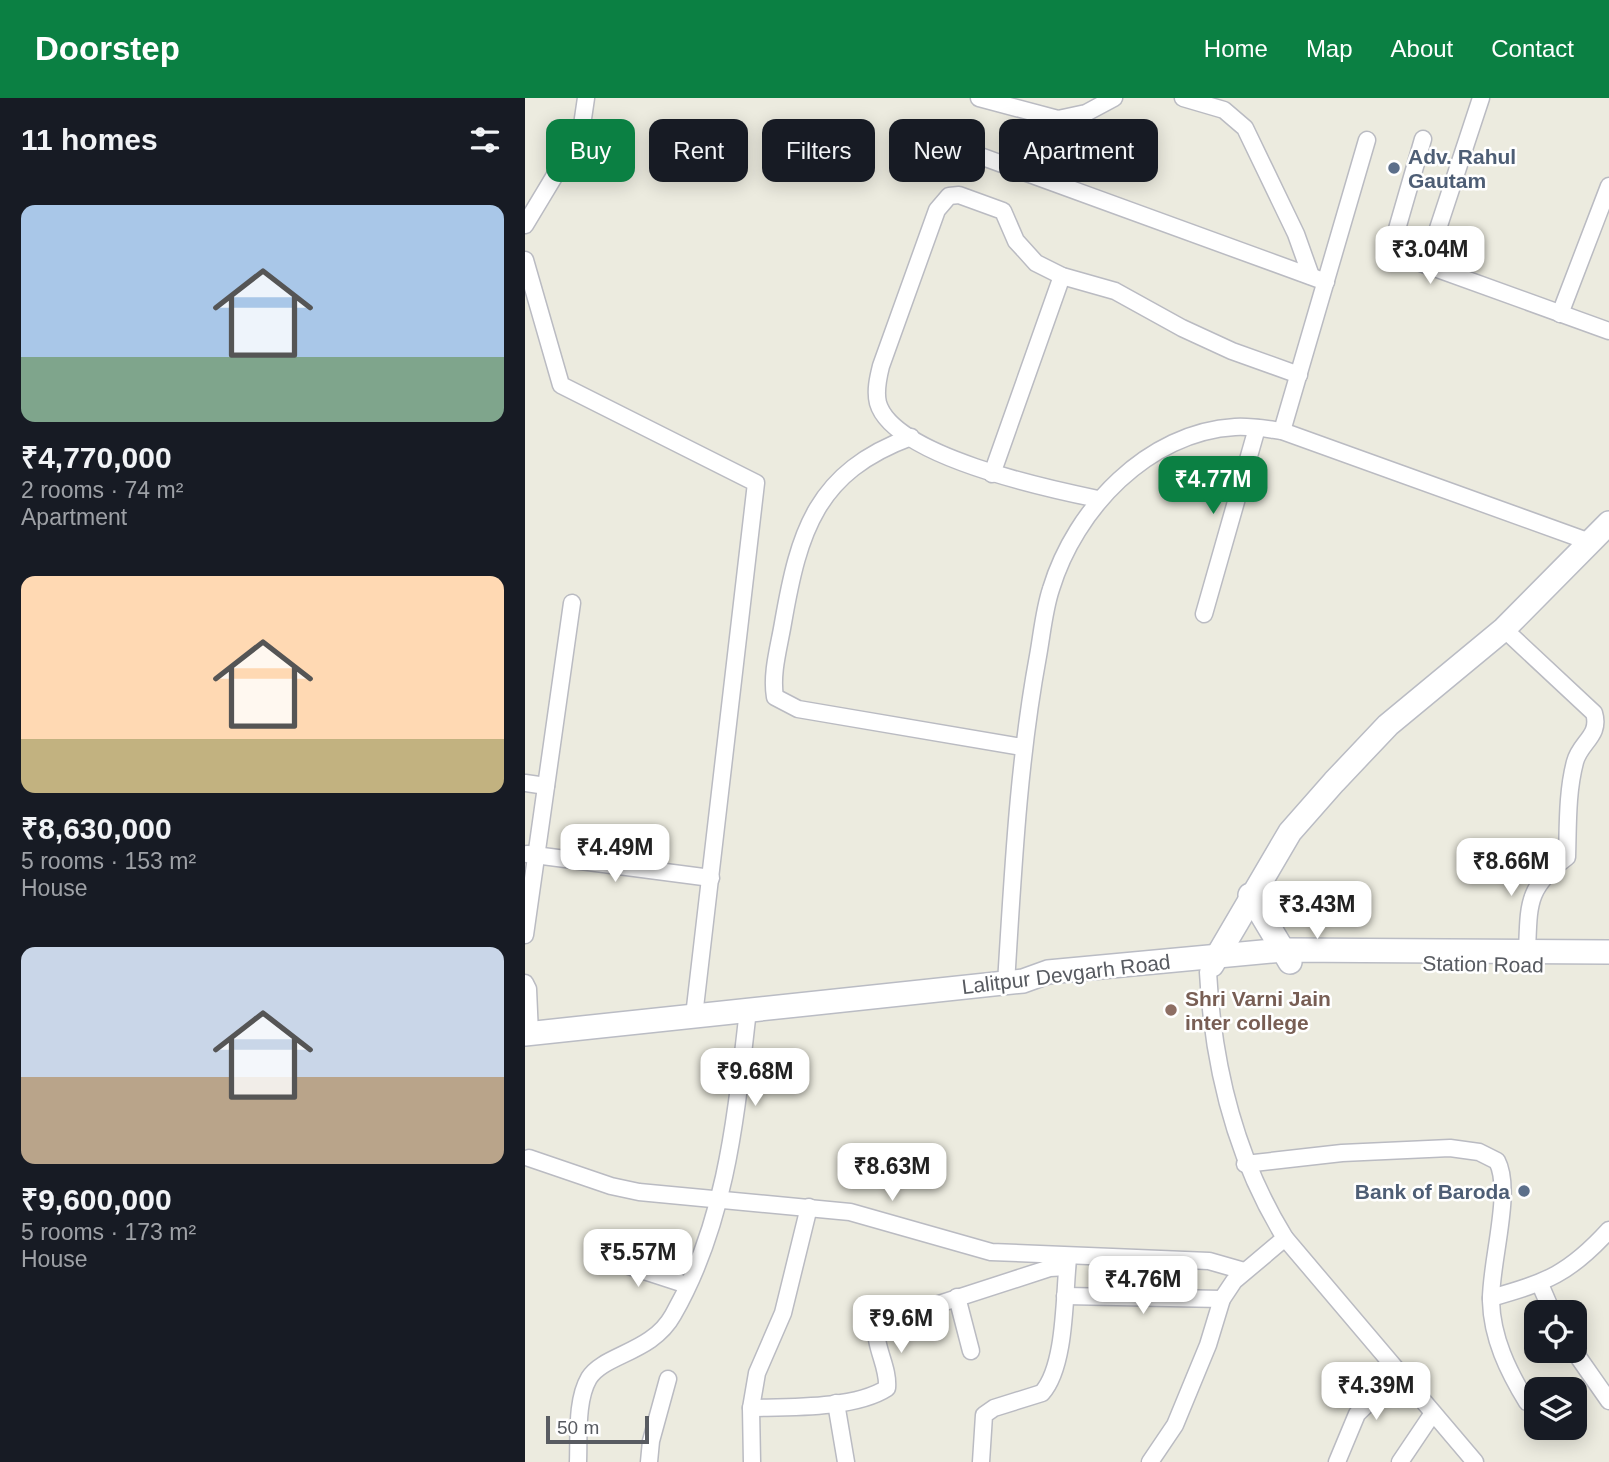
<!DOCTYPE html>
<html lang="en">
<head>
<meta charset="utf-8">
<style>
	body { margin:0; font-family:Helvetica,sans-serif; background:#242831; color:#f1f3f6; height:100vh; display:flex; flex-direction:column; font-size:26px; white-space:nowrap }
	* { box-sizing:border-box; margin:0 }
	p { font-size:23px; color:#9ea1a6 }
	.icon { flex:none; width:38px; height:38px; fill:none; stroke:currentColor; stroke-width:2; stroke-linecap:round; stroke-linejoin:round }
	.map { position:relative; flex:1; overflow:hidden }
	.side { display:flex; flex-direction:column; background:#171b24; width:525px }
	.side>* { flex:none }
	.guide { position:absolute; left:21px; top:21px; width:665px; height:63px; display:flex; gap:14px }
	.controls { position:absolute; left:999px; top:1202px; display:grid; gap:14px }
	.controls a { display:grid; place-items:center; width:63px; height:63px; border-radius:14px; background:#171b24; box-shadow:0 4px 18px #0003; font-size:35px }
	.scale { position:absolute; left:21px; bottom:18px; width:103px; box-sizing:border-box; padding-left:7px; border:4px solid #585b61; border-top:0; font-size:19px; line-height:24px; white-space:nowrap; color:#585b61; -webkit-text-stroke:5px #fff; paint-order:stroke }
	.price { position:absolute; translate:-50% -60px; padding:0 16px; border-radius:14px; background:#fff; color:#222; font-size:23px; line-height:46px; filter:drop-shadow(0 2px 4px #0008) }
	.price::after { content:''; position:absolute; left:50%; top:42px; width:21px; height:16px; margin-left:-10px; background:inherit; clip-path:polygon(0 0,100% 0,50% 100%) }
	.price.current { background:#0b8043; color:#fff }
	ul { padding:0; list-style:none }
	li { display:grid; align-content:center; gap:14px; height:371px; padding:0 21px }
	li span { display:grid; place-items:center; height:217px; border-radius:14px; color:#555 }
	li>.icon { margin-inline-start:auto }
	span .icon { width:126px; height:126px; fill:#fffc; stroke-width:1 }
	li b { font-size:30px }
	h2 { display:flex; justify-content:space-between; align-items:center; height:84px; padding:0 21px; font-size:30px }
	.tag { padding:0 24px; border-radius:14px; background:#171b24; box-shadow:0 4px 18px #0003; font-size:24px; line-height:63px }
	.tag.current { background:#0b8043; color:#fff }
	header { display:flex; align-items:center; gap:42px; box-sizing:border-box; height:98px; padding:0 35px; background:#0b8043; color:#fff }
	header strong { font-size:33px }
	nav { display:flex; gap:38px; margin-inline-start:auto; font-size:24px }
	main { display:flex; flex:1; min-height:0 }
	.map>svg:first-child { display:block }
</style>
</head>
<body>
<header>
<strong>Doorstep</strong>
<nav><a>Home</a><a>Map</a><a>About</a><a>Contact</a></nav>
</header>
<main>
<section class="side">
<h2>11 homes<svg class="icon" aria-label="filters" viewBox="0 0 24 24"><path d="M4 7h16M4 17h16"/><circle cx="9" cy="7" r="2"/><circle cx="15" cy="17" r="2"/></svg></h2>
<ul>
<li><span style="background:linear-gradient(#a9c7e8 70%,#7fa58c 0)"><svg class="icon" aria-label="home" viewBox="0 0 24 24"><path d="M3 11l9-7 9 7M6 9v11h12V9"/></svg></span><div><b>₹4,770,000</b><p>2 rooms · 74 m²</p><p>Apartment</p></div></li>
<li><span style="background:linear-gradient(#ffd9b3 75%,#c2b280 0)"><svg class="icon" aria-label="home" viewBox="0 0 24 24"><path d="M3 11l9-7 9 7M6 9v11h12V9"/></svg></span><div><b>₹8,630,000</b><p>5 rooms · 153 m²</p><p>House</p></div></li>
<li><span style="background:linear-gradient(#c9d6e8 60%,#b9a48a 0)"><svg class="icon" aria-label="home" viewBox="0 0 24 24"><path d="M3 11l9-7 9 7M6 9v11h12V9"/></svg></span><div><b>₹9,600,000</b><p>5 rooms · 173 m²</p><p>House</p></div></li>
</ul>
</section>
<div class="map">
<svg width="1084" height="1364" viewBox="0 0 1084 1364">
	<rect width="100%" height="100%" fill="#ecebdf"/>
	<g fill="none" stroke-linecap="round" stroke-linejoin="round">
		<g stroke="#babbc2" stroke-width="19">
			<g id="street">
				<path d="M454,0L533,21L561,15L589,0"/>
				<path d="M658,0L699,12L720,30L771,136L786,178"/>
				<path d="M898,41L872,131C870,149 876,156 893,164L1084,233"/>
				<path d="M425,47L801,184"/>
				<path d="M0,127L56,34L61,0"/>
				<path d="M0,162L36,287L231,385L169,918"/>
				<path d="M901,167L956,0"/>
				<path d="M1035,216L1084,88"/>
				<path d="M757,333L842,42"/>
				<path d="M386,339C291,374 274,433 258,525C254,549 246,575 250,599L273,611L497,649"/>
				<path d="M467,376L537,178"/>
				<path d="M573,401C524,391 368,358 353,305C350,293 353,280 356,268L412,112L424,98L434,97L478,113L491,143L511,165L537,178L590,193L657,230L707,253L774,277"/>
				<path d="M679,516L732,330"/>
				<path d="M979,531L1069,615C1076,638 1055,644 1050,664C1042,694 1043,728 1042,759C1001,790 1004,806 1002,854"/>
				<path d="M0,685L21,688"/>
				<path d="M2,756L186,780"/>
				<path d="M0,837L47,505"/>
				<path d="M683,874C688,969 710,1059 760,1140L950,1364"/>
				<path d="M0,885L3,891L5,936"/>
				<path d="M481,885C488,775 493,666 513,558C517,536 519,512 526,491C550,411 623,334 710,329C726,328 742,331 757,333L1065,444"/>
				<path d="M4,1060L86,1088L114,1094L325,1114L466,1154L684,1163L719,1173"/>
				<path d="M720,1066L817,1055L925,1050L954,1054L972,1063C988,1093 965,1166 966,1203C967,1240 983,1273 1002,1304"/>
				<path d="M76,1159L162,1187"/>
				<path d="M1015,1186L1027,1214"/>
				<path d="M540,1198L697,1201"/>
				<path d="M432,1199L446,1253"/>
				<path d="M966,1200C1022,1184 1044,1176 1084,1132"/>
				<path d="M1049,1253L1084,1303"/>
				<path d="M311,1305L321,1364"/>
				<path d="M226,1310C264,1309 330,1311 362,1290C364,1268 348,1248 352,1226L525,1170L542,1169"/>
				<path d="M53,1364C54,1338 51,1302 64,1280C79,1256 127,1255 148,1217C202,1123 211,1016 223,912"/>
				<path d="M124,1364L126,1343L143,1281"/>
				<path d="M227,1364L226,1310L232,1275L258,1215L284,1109"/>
				<path d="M456,1364L459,1317L469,1310L517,1295C541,1268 539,1198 543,1161"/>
				<path d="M625,1364L650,1327L683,1247L697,1201L709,1183L760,1140"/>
				<path d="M812,1364L832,1316L874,1275"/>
				<path d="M875,1364L908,1315"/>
			</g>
		</g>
		<g stroke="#babcc4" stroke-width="26">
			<g id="secondary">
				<path d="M725,797L765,864"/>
				<path d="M687,867L765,734L809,684L863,627L979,531L1084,425"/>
				<path d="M0,936L498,883L523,874L758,852L1084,854"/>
			</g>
		</g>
		<use href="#street" stroke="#fff" stroke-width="16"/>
		<use href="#secondary" stroke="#fff" stroke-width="23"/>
	</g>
	<g fill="#5c6f8a" stroke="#fff" stroke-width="2.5">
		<circle cx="869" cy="70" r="7"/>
		<circle cx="999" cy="1093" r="7"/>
	</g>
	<circle fill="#8d6e63" stroke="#fff" stroke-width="2.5" cx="646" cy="912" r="7"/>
	<g text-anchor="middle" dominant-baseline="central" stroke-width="5" stroke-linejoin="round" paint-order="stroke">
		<g font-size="21" font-weight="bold" fill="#4e5e75" stroke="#fff" text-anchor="start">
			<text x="883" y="58">Adv. Rahul<tspan x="883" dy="24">Gautam</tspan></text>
			<text x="985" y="1093" text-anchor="end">Bank of Baroda</text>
		</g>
		<g font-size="21" fill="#585b61" stroke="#fff">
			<text transform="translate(958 866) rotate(1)">Station Road</text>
			<text transform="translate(541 876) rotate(-7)">Lalitpur Devgarh Road</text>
		</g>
		<g font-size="21" font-weight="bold" fill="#785e54" stroke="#fff" text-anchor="start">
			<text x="660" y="900">Shri Varni Jain<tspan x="660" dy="24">inter college</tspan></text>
		</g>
	</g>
</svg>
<div class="controls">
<a><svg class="icon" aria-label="locate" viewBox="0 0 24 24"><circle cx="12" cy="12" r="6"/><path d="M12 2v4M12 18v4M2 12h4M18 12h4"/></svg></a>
<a><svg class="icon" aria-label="layers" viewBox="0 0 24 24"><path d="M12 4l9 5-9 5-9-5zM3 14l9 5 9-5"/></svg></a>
</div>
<div class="scale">50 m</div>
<b class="price" style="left:905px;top:188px">₹3.04M</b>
<b class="price current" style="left:688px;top:418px">₹4.77M</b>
<b class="price" style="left:90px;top:786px">₹4.49M</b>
<b class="price" style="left:986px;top:800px">₹8.66M</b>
<b class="price" style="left:792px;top:843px">₹3.43M</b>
<b class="price" style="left:230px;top:1010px">₹9.68M</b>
<b class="price" style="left:367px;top:1105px">₹8.63M</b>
<b class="price" style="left:113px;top:1191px">₹5.57M</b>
<b class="price" style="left:618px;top:1218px">₹4.76M</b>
<b class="price" style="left:376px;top:1257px">₹9.6M</b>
<b class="price" style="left:851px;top:1324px">₹4.39M</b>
<div class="guide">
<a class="tag current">Buy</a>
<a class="tag">Rent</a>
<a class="tag">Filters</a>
<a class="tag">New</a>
<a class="tag">Apartment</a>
</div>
</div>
</main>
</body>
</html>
